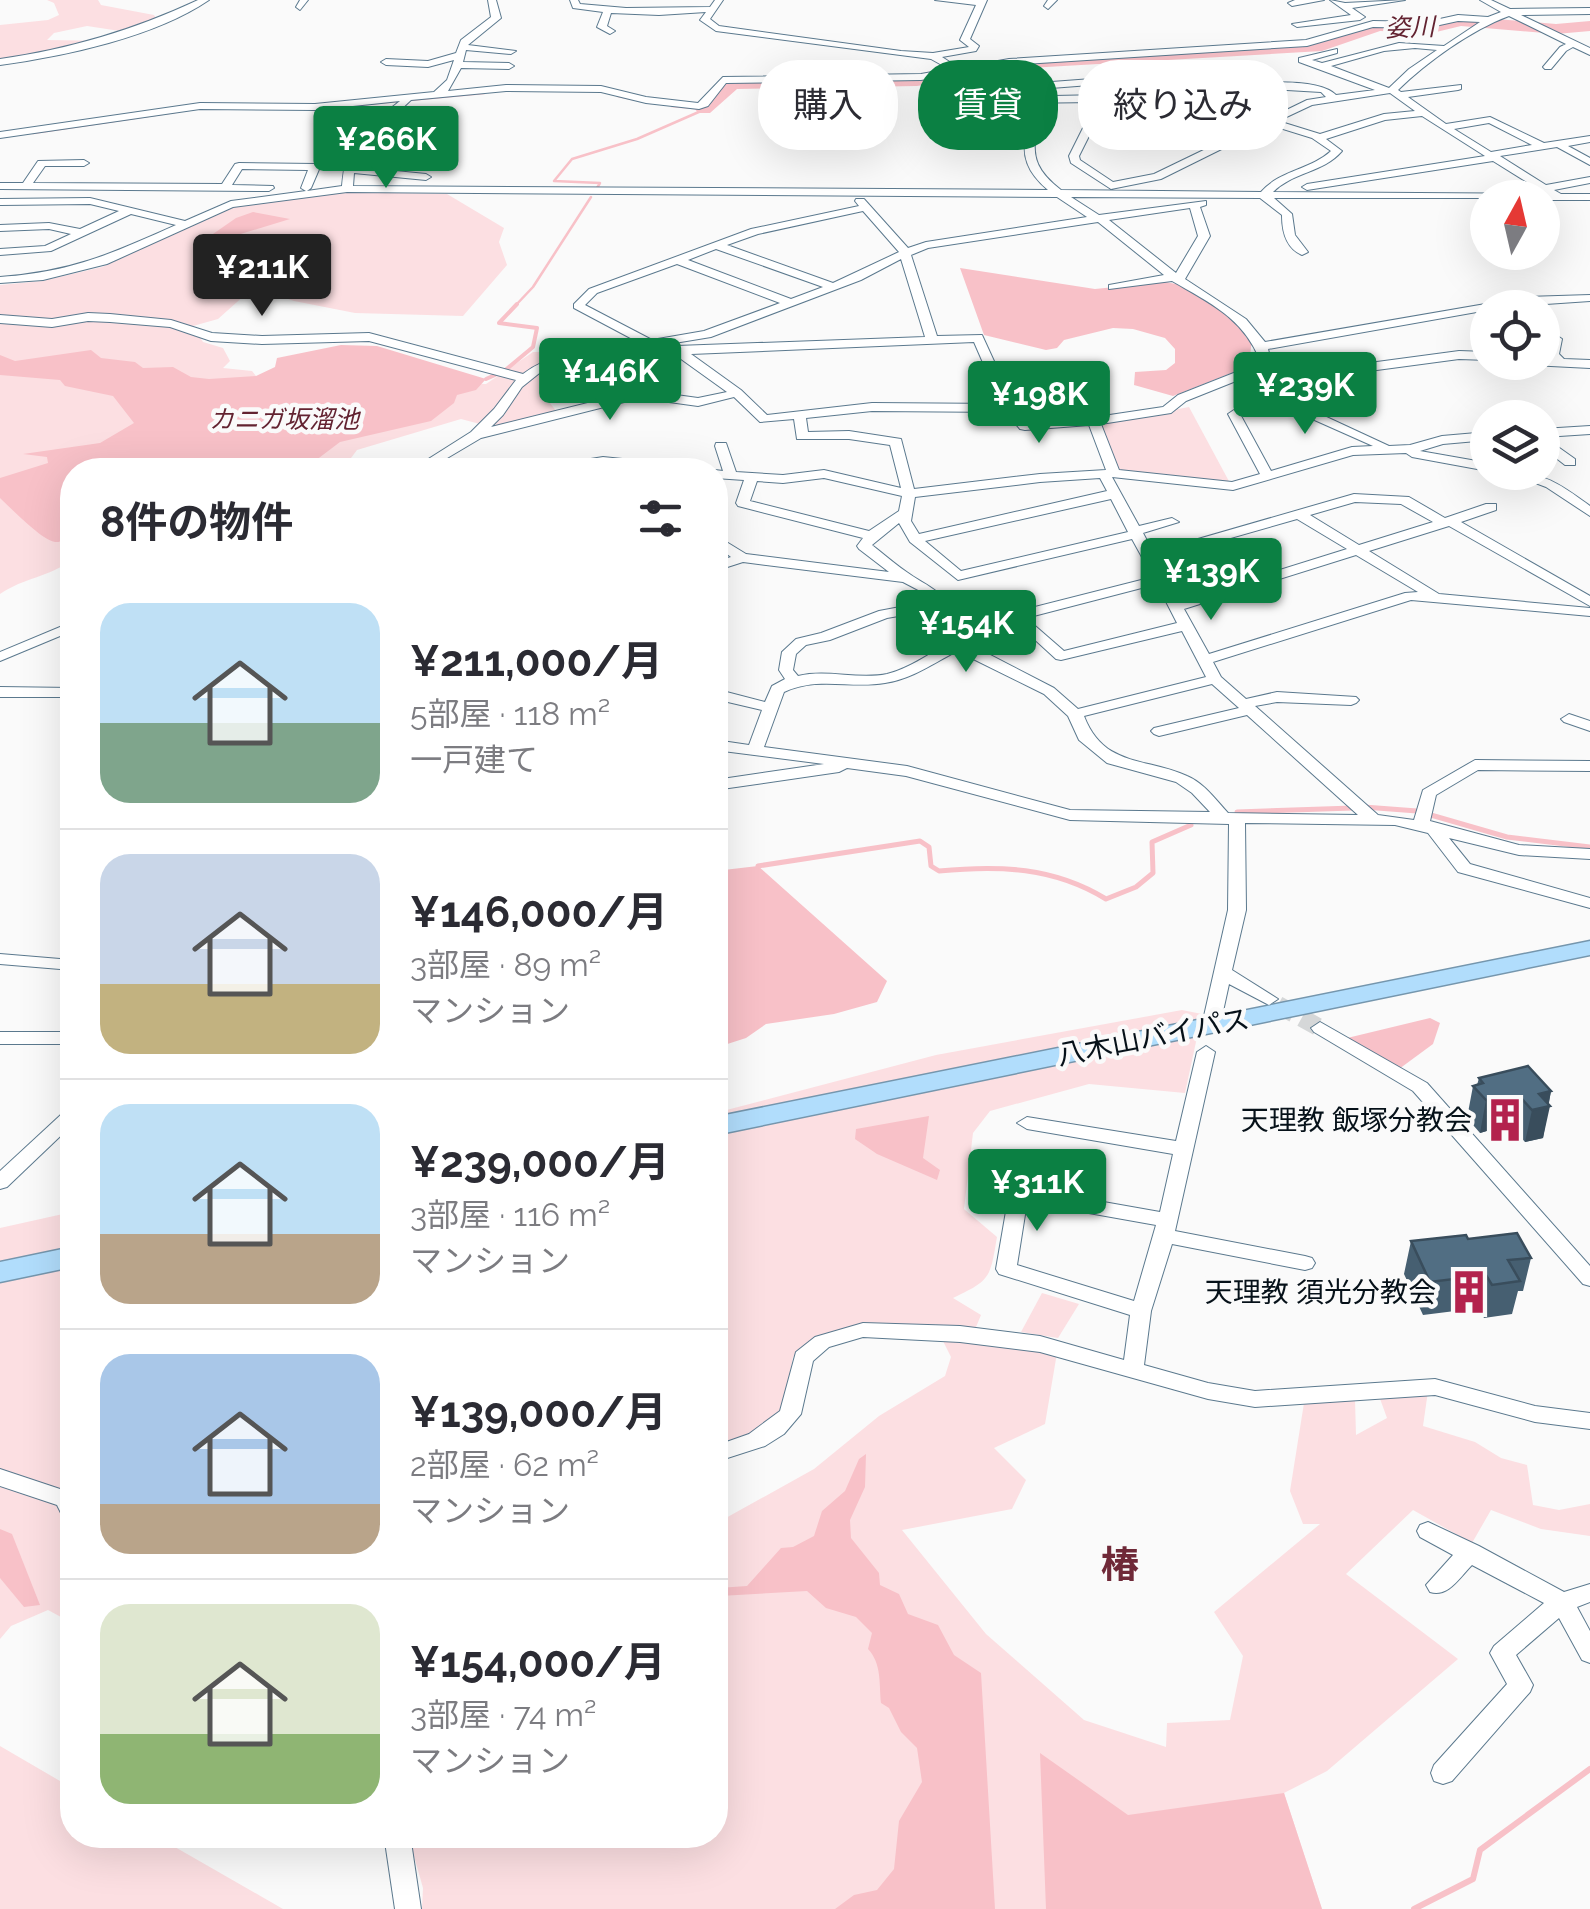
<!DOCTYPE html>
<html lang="ja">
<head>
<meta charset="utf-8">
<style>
	body { margin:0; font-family:Raleway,"Noto Sans JP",sans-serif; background:#f7f7f7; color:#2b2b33; height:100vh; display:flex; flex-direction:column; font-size:38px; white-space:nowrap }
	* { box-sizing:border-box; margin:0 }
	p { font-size:32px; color:#7c7c81 }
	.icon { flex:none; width:55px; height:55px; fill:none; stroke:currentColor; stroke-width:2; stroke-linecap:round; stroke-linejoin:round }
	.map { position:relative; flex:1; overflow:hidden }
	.side { position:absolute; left:60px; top:458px; width:668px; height:1390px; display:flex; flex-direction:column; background:#fff; border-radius:40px; box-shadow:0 10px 40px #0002 }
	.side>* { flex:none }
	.top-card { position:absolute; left:758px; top:60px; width:682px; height:90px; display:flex; gap:20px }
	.needle { width:65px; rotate:8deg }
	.fabs { position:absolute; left:1470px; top:180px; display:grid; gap:20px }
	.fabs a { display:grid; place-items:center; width:90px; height:90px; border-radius:50%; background:#fff; box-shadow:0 10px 40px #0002; font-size:50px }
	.price { position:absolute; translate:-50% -85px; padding:0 22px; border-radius:10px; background:#0b8043; color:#fff; font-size:32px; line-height:65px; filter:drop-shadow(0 2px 5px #0008) }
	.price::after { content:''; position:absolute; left:50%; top:60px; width:30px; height:22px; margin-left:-15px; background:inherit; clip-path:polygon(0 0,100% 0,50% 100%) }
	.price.current { background:#222; color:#fff }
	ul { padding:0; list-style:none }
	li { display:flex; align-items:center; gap:30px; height:250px; padding:0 40px }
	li+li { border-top:2px solid #e1e1e2 }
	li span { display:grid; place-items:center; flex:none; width:280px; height:200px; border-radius:30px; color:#555 }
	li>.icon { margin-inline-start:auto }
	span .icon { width:120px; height:120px; fill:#fffc; stroke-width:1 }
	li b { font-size:42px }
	h2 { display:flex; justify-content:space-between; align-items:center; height:120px; padding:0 40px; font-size:42px }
	.chip { padding:0 35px; border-radius:40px; background:#fff; box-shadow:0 10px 40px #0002; font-size:35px; line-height:90px }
	.chip.current { background:#0b8043; color:#fff }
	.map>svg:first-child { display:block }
</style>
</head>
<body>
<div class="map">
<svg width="1590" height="1909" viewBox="0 0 1590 1909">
	<rect width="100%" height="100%" fill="#fafafa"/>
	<g fill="#fcdfe2">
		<path d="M47,0H98L101,5L154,15L158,22L133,33L87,26L54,33L47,40L111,41L0,60V25L48,20L59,15L54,3Z"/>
		<path d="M346,192L447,194L504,228L499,242L507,265L463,316L355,313L294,301L268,292L246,294L218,319L193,326L203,342L223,348L230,361L223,368L252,371L256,376L486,384L533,352L631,351L634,358L680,384L674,393H641L591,404L575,389L540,390L557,412L495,428L461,419L357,450L342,470H72V560C49,577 23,578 0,594V285L42,281L102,267L230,207Z"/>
		<path d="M1189,407L1231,485L1118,470L1099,424Z"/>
		<path d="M1182,1010L1202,1014L1185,1093L1089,1084L990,1111L973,1133L964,1209L997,1237C990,1278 991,1280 953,1298L981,1315L976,1327L817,1338L793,1357L783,1410L753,1436L715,1448V1113L936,1055Z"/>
		<path d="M72,1212V1623L48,1610L11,1626L0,1639V1228Z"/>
		<path d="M1042,1293L1079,1304L1058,1338L1021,1332Z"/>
		<path d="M941,1337L1057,1353L1045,1424L994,1448L1026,1480L1012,1509L902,1530L986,1634L1084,1720L1166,1747L1167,1723L1230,1720L1243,1656L1214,1612L1320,1524H1303L1290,1491L1304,1403L1355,1400L1356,1435L1387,1418L1379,1396L1428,1391L1423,1426L1475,1442L1501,1458L1527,1465L1533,1505L1559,1510L1590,1504V1536L1541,1529L1491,1510L1472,1543L1413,1510L1346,1574L1458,1659L1327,1771L1284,1793L1322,1909H422L423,1888L408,1835H715V1524L814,1469L879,1416L945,1376L951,1357Z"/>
		<path d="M0,1746L72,1788V1835H154L283,1909H0Z"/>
	</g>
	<g fill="#f8c1c8">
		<path d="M253,212L290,219L208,244L200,243L236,218Z"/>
		<path d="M960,268L1095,289L1165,282L1182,285L1207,298L1252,338L1249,366L1173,396L1134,385L1135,372L1166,370L1175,363V349L1165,338L1133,329L1113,328L1064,340L1057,348L1046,350L984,335Z"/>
		<path d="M341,345L377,346L486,379L476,390L457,395L454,403L431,421L340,442L303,470H72C72,564 62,558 0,498V478L48,463L47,457L23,454L100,443L134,423L113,396L65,386L60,380L0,375V355L15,361L91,350L101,358L135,362L143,368L173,367L191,377L209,379L256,376L275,367L277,358Z"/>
		<path d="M758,866L887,981L877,1002L834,1014L766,1024L746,1038L715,1048V871Z"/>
		<path d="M1430,1018L1440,1023L1433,1044L1399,1069L1343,1039Z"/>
		<path d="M929,1116L923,1158L940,1170L937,1180L877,1154L855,1139L856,1129Z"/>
		<path d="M866,1454L865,1487L850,1520L851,1538L879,1573L880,1585L899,1594L908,1614L938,1625L954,1655L981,1673L995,1909H835L854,1895L877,1890L894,1869L899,1821L922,1782L917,1748L901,1732L889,1708L881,1703C879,1684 882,1664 868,1649L872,1633L856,1617L826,1608L807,1591L720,1596L718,1588L747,1586L781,1548L793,1547L814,1536L822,1511L845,1491L859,1459Z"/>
		<path d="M0,1529L12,1534L40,1605L24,1607L0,1578Z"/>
		<path d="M1040,1753L1128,1815L1284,1793L1322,1909H1046Z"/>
	</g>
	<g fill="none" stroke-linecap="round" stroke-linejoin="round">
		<g stroke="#f8c1c8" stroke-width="2.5">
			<path d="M618,96L651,103"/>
			<path d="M346,106L484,93"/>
			<path d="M672,106L704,109"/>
			<path d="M33,133L175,112"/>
			<path d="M597,188L600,183L554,181L572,159L637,139L701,111"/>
			<path d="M515,306L533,287L591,197"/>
		</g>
		<g stroke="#f8c1c8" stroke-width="4">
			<path d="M503,372L533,347L537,328L499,323L517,304"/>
			<path d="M486,379L495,375"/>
		</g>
		<g stroke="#f8c1c8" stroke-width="5">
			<path d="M1364,807L1417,811L1507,837L1590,847"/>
			<path d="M1237,812L1353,808"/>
			<path d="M758,866L920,841L929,847L931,866L939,871C999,865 1054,867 1106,899L1136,887L1153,873L1152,842L1191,825"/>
		</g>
		<path stroke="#f8c1c8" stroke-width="6" d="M1414,1909L1473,1879L1480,1850L1590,1769"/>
		<path fill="#f8c1c8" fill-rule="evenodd" d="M1461,16L1556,24L1590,21V31L1556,34L1461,26L1432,33L1380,31L1322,51L1029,68L917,86L737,89L710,113H698L695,109L732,79L917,76L1029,58L1320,41L1378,21L1432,23Z"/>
		<path stroke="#d5d7d8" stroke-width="18" stroke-dasharray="18 9" stroke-linecap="butt" d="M1278,1005L1320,1028"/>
		<g stroke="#5b798e" stroke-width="2">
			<g id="minor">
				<path d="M198,0H209C155,37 65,56 0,65V59C70,49 134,30 198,0Z"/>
				<path d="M300,0H308L300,10L296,7Z"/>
				<path d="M488,0H496L501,18L468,45L516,51L511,54L466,50L463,62L509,63L514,66L509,69L461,68L448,91L506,85L601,86L646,97L698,103L723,77L921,74L949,69L931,59L716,31L700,20L706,12L659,15L611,13L607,26L615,31L610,34L597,27L603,12L573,8L570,0H578L580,4L626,8L710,7L715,0H723L710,19L719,26L901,51L933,53L969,47L960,40L976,5L935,0H987L970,39L979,46L976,51L942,57L959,68L1009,59L1306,40L1373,21L1426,22L1458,15L1488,17L1501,12L1480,0H1491L1510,9L1590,8V14L1521,15L1590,48V55L1573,47L1566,51L1551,69H1545L1543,67L1560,47L1566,44L1509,16C1471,30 1427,62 1398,90L1401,92L1461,85V89L1458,90L1408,97L1446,124L1490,117L1544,143L1590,136V142L1568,146L1590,158V165L1557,147L1500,156L1546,185L1590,177V183L1554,190L1561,194H1590V200H1542V198H1274L1292,214L1295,235L1308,252L1302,255C1286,248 1282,232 1282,215L1260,198L1071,197L1099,215L1206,201V205L1200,207L1210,236L1185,279L1246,319L1265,342L1526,297L1590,295V301L1488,308V310L1268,349L1270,357L1264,361L1260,360C1243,318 1210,303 1172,281L1109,289V285L1164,275L1098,222L928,248L911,255L937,336L982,335L1015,407L1028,422L1103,416L1163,407L1178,395L1259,363L1347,366L1459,351L1488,352V360L1459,359L1347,374L1278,371L1292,401L1389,446L1410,445L1442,436L1488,432V440L1443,444L1420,451L1488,463V471L1412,457L1406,453L1353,455L1233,490L1112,477L1139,526L1172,518L1179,522L1143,533L1153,552L1354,494L1409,497L1445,518L1486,504H1496V510L1461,522L1590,596V606L1449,526L1369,551L1439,594L1590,608V616L1411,600L1213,662L1221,677L1246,699L1277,692L1356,697L1359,700L1356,703L1351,705L1277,702L1255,706L1378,815L1414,820L1423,790L1475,760L1590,761V771L1478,770L1436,795L1430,821L1519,845L1590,849V859L1519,855L1449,838L1470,864L1590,898V908L1458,872L1428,833L1395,825L1245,823L1246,910L1232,970L1278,999L1269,1005L1229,984L1222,1016L1219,1020H1207L1204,1016L1228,910L1229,824L1070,820L906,776L847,768L839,772L715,790V780L824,764L715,750V740L749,745L762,710L715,699V689L765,702L772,686L785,679L779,670L782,652L796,639L821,633L879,611L932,601L924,593L903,582L743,562L715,571V562L731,557L715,545V535L746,554L889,572L859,549L857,546L863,538L738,506L736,503L744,480L715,478V470L723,471L715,446L716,443H726L736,472L783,475L824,470L901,488L890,445L849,439H797L794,419L760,422L734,397L698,406L640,398L481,438L427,470H411L471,432L494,409L516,380L369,341L262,344L211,341L170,327L110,322L88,321L52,327L0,323V315L52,319L88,313L110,314L171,320L212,333L262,336L369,333L523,374C552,351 602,348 638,342L574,308V304L589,289L751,229L859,206L855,201L856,199H864L908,248L926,242L1087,217L1057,197L347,192L233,207L107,264L43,280L0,283V277C72,272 111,254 176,225L131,214L51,251L0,255V249L45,246L71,234L49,229L0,231V225L49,223L80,229L119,211L90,204L0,205V199L90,198L185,221L231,201L306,191L301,188L308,170L242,169L232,185L273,186L274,188L269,191L0,189V183H23L38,161L84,160L89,163L84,166H45L33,183L222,184L235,164L239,163L315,164L320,167L311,188L307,191L342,186C349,122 355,138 400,101L315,110L200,109L0,138V132L200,103L315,104L434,92L447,80L454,60L428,67L386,65L381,62L386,59L428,61L456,53L461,40L491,17ZM1458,21L1480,22L1444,46L1399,43L1322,63L1312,60L1337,53V49L1299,58V62L1375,90L1336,95C1311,70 1198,89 1162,93L1145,75L1025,84L1020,87L1025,90L1142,81L1153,94L1008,97L966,72L1009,65L1307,46L1373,27L1426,28ZM1415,48L1437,50L1409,69L1389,88L1331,66L1384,51ZM956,74L1001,101L1000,104L956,110V114L1003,109L1027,130C1020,156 1028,173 1048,190L353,186L354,173L426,180L431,177L426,174L355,167L358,148L365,134L394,116L411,100L506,91L601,92L646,103L699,109L708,106L726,83L921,80ZM1254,88L1321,92L1326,97L1307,100L1154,174L1113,182L1080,160L1079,156L1106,102L1161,101ZM1390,93L1415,111L1384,114L1320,134L1278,121L1312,105ZM1096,102L1069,156L1071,163L1111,189L1161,179L1270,125L1312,138L1331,151C1310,170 1280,170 1261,192L1061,190C1039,173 1030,158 1037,130L1012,108L1010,103ZM1422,116L1485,156L1307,184L1302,187L1307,190L1493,161L1546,194L1273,192C1293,172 1323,173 1342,151L1326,139L1385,120ZM1489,123L1532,145L1491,152L1454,129ZM1190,208L1198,236L1176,273L1109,220ZM863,211L899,252L833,283L727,245L758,234ZM716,249L823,287L791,299L688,260ZM901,259L925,337L677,346L671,350L674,354L727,392L698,398L640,390L491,427L503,415L522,387L542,371L589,357L711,337L861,280ZM677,264L780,303L704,331L652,340L585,305L597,293ZM974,342L1001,404L872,403L767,415L741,390L691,354ZM1261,371H1265L1283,406L1373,446L1352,447L1271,471L1240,414L1234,410L1228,414L1260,474L1232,482L1119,470L1101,424L1171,413L1186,401ZM872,411L1006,412L1020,429L1025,430L1089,425L1106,470L1040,474L914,489L901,439L849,431L808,432L806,418ZM824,478L902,496L899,511L869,531L750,501L757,481L783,483ZM1100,478L1107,491L919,534L911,521L915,497L1040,482ZM1111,499L1128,532L961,571L925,541ZM1355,502L1401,504L1433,522L1359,545L1310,515ZM1297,519L1347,549L1180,601L1157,559ZM899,523L910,542L958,580L1132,539L1153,577L1011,613L1009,616L1056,659L1061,660L1182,631L1206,677L1078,709L1054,688L942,630L949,604C937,589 926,585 911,575C897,566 885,555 872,545ZM1356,555L1418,592L1405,593L1209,654L1184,609ZM1157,584L1177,623L1064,651L1026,618ZM933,610L928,631L935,639L946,645C927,655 908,669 887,674C858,680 828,669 798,676L793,670L796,654L806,645L830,640L887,618ZM957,651L1044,694L1068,716L1079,740L1107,763L1176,782L1192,793L1210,812L1070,810L907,766L764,747L784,692C818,676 850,689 885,683C912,679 934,663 957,651ZM1212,684L1239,708L1154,728L1151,731L1154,734L1159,736L1247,715L1358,815L1228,813C1216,800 1204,783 1187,776C1146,757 1104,768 1084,716Z"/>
				<path d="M1048,0H1057L1048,9L1044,6Z"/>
				<path d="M1295,0H1324L1292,6L1288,3Z"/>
				<path d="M1330,0L1345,3L1405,0L1352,8L1365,17L1360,20L1297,27L1292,24L1351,15Z"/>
				<path d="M1556,335L1562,339L1559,354L1564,359L1590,360V368L1531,365L1529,362H1542V359H1551L1547,354L1550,339Z"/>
				<path d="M1590,426V434L1544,437L1575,459V465H1565L1542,447V429Z"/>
				<path d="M603,457L690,466L697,470C666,470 637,466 607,465C586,465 563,470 541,470L548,466Z"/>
				<path d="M1506,472C1544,472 1560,484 1590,506V516L1546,487Z"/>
				<path d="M72,622V631L0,661V652Z"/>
				<path d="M0,687L72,688V697H0Z"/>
				<path d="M1569,714L1590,721V731L1564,722L1561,719Z"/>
				<path d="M0,954L72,960V970L0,964Z"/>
				<path d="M1320,1022L1427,1083L1590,1266V1286L1583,1284L1413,1091L1314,1032L1311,1028Z"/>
				<rect x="0" y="1032" width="72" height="12"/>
				<path d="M1206,1046L1215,1052L1175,1231L1305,1256L1312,1258L1315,1263L1312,1268L1305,1270L1172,1244L1151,1311L1144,1365L1208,1383L1255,1391L1435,1379L1535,1406L1590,1413V1429L1535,1422L1435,1395L1255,1407L1208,1399L1040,1352L960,1342L863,1337L829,1347L813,1361L801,1414L784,1434L765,1446L715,1462V1446L749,1434L780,1411L796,1352L815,1337L863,1323L960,1326L1040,1336L1124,1360L1130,1315L999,1274L996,1269L1009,1194L1012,1189L1019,1187L1160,1212L1173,1154L1027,1129L1017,1123L1027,1117L1176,1141L1197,1052ZM1027,1202L1156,1225L1134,1301L1017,1265Z"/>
				<path d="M72,1109V1125L7,1187L0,1189V1171L65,1111Z"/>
				<path d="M0,1469L72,1493V1522L64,1519L57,1505L0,1486Z"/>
				<path d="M1428,1522L1479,1546L1564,1592L1590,1584V1602L1577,1607L1590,1631V1663L1582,1660L1559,1618L1516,1655L1533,1685L1530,1692L1452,1781L1443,1784L1434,1781L1431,1773L1434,1765L1507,1684L1490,1653L1494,1646L1544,1603L1472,1565C1460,1577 1448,1598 1430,1592L1426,1585L1453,1555L1420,1537L1417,1531L1420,1525Z"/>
				<path d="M384,1835H410L421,1909H395Z"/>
			</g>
		</g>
		<g stroke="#7596ad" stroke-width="3">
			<g id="highway">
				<path d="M1590,941V955L715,1135V1117Z"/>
				<path d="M72,1247V1267L0,1282V1262Z"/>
			</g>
		</g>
		<use href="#minor" fill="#fff" fill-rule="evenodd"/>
		<use href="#highway" fill="#b1ddfc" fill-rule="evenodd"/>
	</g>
	<g fill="#465f71">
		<path d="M1479,1078L1551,1091L1543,1138L1525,1142L1514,1130L1495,1135L1490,1130L1480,1133L1467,1118L1473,1086L1477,1085Z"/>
		<path d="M1468,1239L1531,1258L1523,1291H1518L1512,1314L1484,1318L1479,1308L1423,1315L1404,1274L1411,1241Z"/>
	</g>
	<g fill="#394d5c">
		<path d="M1551,1091L1548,1106H1550L1543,1138L1525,1142L1532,1110L1539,1094Z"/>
		<path d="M1497,1098L1490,1130L1480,1133L1486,1100Z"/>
		<path d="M1521,1098L1514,1130L1495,1135L1502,1103Z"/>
	</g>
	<g fill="#516e83" stroke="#394d5c" stroke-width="2.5">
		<path d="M1528,1066L1551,1091L1539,1094L1550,1106L1532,1110L1521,1098L1502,1103L1497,1098L1486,1100L1473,1086L1483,1083L1479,1078Z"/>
		<path d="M1517,1233L1531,1258L1508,1260L1520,1281L1492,1285L1486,1275L1430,1282L1411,1241L1466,1235L1468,1239Z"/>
	</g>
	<defs>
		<g id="building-bare" transform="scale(3.45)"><path d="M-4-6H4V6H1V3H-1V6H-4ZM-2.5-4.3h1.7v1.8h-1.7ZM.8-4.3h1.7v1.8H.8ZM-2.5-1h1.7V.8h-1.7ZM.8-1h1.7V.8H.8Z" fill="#b3224d" stroke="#fafafa" stroke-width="2.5" paint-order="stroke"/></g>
	</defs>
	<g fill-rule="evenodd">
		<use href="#building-bare" x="1505" y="1120"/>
		<use href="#building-bare" x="1469" y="1292"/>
	</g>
	<g text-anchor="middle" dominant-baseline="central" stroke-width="9" stroke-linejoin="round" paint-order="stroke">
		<g font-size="25" font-style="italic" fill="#632331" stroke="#fafafa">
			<text transform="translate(1410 27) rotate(-2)">姿川</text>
			<text x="284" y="419">カニガ坂溜池</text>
		</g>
		<g font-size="28" fill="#061119" stroke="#fafafa">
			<text transform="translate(1153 1037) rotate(-11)">八木山バイパス</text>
		</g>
		<g font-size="28" fill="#061119" stroke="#fafafa" text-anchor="end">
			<text x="1472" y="1120">天理教 飯塚分教会</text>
			<text x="1436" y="1292">天理教 須光分教会</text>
		</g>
		<g font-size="38" font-weight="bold" fill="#6f2938" stroke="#fafafa">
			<text x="1120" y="1564">椿</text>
		</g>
	</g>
</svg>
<div class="fabs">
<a><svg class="needle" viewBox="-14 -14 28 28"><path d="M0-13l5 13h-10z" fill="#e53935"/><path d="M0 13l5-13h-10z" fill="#7c7c81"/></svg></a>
<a><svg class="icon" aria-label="locate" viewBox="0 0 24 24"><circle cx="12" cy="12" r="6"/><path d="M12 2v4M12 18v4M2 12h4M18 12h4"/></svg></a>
<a><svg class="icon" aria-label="layers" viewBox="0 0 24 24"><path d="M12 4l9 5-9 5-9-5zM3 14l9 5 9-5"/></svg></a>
</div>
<b class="price" style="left:386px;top:191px">¥266K</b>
<b class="price current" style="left:262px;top:319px">¥211K</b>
<b class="price" style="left:610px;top:423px">¥146K</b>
<b class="price" style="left:1305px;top:437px">¥239K</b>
<b class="price" style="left:1039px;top:446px">¥198K</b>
<b class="price" style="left:1211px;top:623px">¥139K</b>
<b class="price" style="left:966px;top:675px">¥154K</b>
<b class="price" style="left:1037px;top:1234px">¥311K</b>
<div class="top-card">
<a class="chip">購入</a>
<a class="chip current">賃貸</a>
<a class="chip">絞り込み</a>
</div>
<section class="side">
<h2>8件の物件<svg class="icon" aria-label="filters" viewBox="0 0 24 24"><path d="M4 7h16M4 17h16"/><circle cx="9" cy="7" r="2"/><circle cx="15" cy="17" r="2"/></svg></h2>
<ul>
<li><span style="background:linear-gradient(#bfe0f5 60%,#7fa58c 0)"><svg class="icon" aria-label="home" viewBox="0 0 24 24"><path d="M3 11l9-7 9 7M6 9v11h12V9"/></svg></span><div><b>¥211,000/月</b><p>5部屋 · 118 m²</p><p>一戸建て</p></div></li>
<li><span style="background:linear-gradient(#c9d6e8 65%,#c2b280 0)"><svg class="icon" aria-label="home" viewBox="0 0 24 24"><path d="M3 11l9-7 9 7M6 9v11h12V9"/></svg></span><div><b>¥146,000/月</b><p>3部屋 · 89 m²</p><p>マンション</p></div></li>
<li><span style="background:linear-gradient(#bfe0f5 65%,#b9a48a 0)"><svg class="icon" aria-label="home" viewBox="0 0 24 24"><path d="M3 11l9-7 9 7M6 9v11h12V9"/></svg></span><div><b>¥239,000/月</b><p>3部屋 · 116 m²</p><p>マンション</p></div></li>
<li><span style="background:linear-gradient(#a9c7e8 75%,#b9a48a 0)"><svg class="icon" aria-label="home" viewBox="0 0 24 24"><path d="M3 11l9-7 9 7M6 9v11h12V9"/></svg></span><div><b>¥139,000/月</b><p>2部屋 · 62 m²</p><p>マンション</p></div></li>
<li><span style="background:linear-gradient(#dfe7d0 65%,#8fb573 0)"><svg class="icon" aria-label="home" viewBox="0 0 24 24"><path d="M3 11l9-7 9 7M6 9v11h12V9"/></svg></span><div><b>¥154,000/月</b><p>3部屋 · 74 m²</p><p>マンション</p></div></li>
</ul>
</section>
</div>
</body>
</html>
